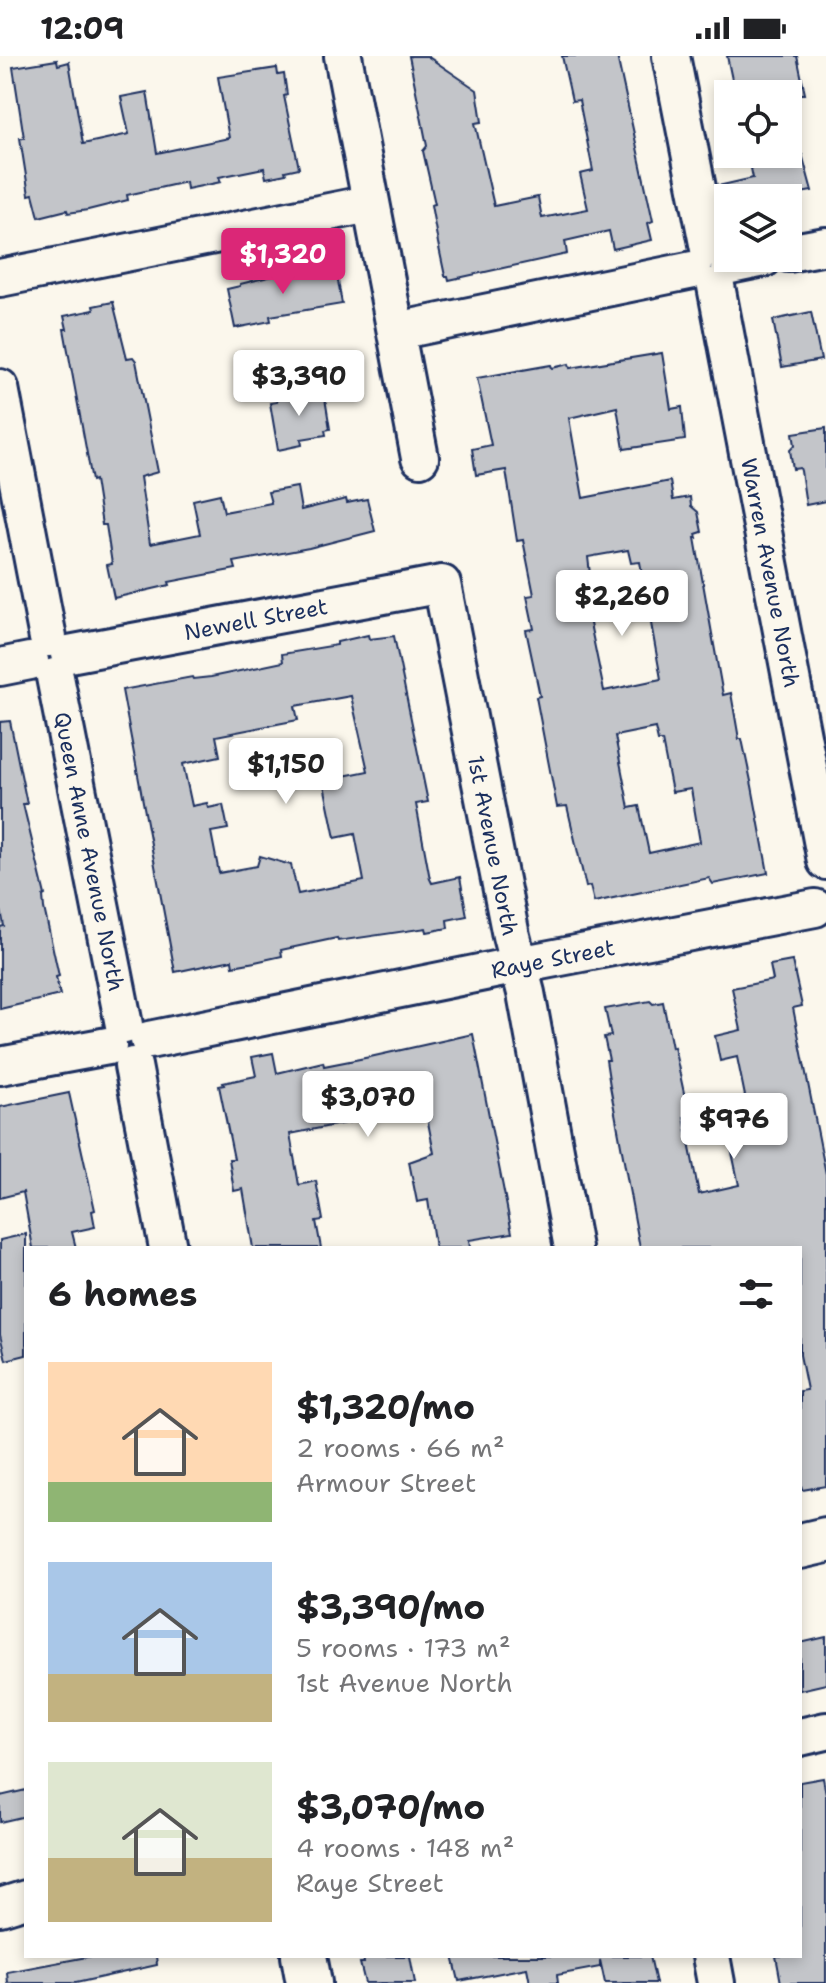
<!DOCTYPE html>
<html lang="en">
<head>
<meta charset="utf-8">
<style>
	body { margin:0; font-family:"Shantell Sans",sans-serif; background:#f2f2f2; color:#202124; height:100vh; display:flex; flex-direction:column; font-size:30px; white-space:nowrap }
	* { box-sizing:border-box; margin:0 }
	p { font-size:26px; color:#757577 }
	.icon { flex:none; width:44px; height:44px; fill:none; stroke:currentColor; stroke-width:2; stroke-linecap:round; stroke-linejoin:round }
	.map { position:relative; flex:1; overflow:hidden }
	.panel { position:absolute; left:24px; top:1190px; width:778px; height:712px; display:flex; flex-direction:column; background:#fff; border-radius:0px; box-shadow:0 4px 12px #0003 }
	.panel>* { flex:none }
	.tools { position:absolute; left:714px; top:24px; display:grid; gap:16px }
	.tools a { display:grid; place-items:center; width:88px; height:88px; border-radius:0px; background:#fff; box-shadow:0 4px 12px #0003; font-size:40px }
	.price { position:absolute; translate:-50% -68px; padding:0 18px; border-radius:8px; background:#fff; color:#222; font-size:26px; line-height:52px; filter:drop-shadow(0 2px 4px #0008) }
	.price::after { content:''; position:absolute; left:50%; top:48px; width:24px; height:18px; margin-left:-12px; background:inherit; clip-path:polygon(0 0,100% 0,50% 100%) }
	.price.on { background:#db2777; color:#fff }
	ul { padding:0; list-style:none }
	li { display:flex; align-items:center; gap:24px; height:200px; padding:0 24px }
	li span { display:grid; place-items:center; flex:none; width:224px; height:160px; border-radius:0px; color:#555 }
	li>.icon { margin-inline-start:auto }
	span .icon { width:96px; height:96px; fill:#fffc; stroke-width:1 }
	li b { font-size:34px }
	h2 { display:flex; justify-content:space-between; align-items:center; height:96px; padding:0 24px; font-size:34px }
	.status { display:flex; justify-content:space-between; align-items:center; height:56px; padding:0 40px; background:#fff; direction:ltr }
	.status svg { height:22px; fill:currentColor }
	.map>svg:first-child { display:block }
</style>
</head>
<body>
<div class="status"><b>12:09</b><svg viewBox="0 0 49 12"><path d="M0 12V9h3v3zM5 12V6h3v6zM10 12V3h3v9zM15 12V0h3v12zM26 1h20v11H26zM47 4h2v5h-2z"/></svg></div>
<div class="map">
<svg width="826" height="1927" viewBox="0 0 826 1927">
	<rect width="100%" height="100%" fill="#fbf7ec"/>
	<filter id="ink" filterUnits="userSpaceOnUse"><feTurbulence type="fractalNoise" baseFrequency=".0125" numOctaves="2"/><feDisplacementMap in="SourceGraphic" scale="16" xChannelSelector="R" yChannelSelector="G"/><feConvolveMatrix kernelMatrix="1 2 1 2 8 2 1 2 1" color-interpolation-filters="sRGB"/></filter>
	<g filter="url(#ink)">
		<g fill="#c3c5c9" stroke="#1b2f5e" stroke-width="2" fill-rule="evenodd">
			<path d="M409,0H427L477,34L482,66L475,67L494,150L538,141L542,162L588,153L580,118L593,115L579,44L572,45L562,0H617L653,165L648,167L652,184L613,193L609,175L565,185L567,198L449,224L448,220H445L438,187L431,149L435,148L423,95L427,90Z"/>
			<path d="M727,0H797L805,38H735Z"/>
			<path d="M57,4L58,9L69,6L83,88L129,78L121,41L147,36L157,97L229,82L218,21L277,12L278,19L284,18L287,39L284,40L299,112L285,115L286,118L266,122L264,112L219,121L221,126L187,133L186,126L127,139L128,144L88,154L68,157L67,154L39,161L33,138L29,139L20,82H24L13,11Z"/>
			<path d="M748,98H802L812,135L795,138L796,142H720L718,130L753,122Z"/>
			<path d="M336,213L342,248L270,260L271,265L235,272L227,233L240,230V228L281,218L302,215L303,219Z"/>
			<path d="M113,246L127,302L133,301L136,305L158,416L140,421L150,488L200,478L193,444L220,438L224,456L271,447L268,436L297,431L301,454L346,443L347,447L367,443L375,475L309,492L234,506L236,513L169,526L170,529L114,542L107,509L112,508L106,469H102L95,424L92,425L64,273H67L64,260L94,254L93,250Z"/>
			<path d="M811,256L821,304L782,311L773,264Z"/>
			<path d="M662,297L671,353L682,351L685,384L624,393L617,351L569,362L583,442L670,425L673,444L690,441L691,450L698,456L702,476L696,478L697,482H695L714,589L723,639L731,637L739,683H742L752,730L768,817L713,828L709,822L594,846L590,830L586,831L567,750L557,751L536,641L540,640L526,574L534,573L527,540L534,539L523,484L517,485L506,414L476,419L472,393L491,389L477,322L551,309L552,312L569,308L570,312ZM628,494L631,507L640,506L661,623L604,635L587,553H590L588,544L593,543L588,501ZM655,672L658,685H662L672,736L691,733L700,786L649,797L639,750L629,752L615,680Z"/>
			<path d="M306,333L307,339L324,336L330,373L325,374L326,379L301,383L302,389L278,394L270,347L277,346L276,338Z"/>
			<path d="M826,372V445L806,449L801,415L800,412L793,413L790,394L795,389L793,377Z"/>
			<path d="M368,579L369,583L394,580L428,746L416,748L430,823L432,827L460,821L467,860L447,864L448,872L427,876L426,872L338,885L337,882L281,894L282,900L255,906L233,910L232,904L175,916L122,634L192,621L193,623L211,621L283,606L282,598L337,589V586ZM351,640L368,715L323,724L335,782L355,778L364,825L298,838L291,809L260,800L257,810L219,817L211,776L228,773L223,749L208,752L207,747L192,750L183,708L220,700L216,680L298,664L295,650Z"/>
			<path d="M10,665L27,748H23L45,839L43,840L44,852L59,920L56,921L60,939L0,953V871L4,870L0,849V666Z"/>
			<path d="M792,905L802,950L793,952L826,1118V1430L802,1434L800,1423V1335L807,1334L800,1299V1192H640L610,1030L606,1004H609L604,981L611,980L605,953L650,945L653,948L663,946L672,992L674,991L689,1060L684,1061L699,1138L739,1129L722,1050L746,1045L737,1001L720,1005L715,980L741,974L732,932L773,924L770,909Z"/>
			<path d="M473,978L512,1177L469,1184L470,1192H435L428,1144L417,1146L409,1106L434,1097L426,1056L387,1063L386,1059L290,1078L299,1129L316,1125L323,1164L316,1165L321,1192H253L243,1133L234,1135L229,1103H234L219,1030L224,1029L223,1027L256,1020L252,1001L273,997L277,1017L323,1006L324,1010L370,1001Z"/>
			<path d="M69,1037L95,1154L92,1155L95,1171L72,1176L76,1192H33L23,1136L0,1142V1051Z"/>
			<path d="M26,1178V1299L6,1304L0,1279V1184Z"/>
			<path d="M826,1581V1628L800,1634V1587Z"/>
			<path d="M823,1722L826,1738V1927H781L776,1900H800V1726Z"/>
			<path d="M26,1734V1760L0,1766V1740Z"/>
			<path d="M92,1900H156L157,1909L76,1927H8L7,1916Z"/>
			<path d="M363,1900H410L415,1927H365L360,1907H364Z"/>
			<path d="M453,1900H650L656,1927H605L600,1904V1911L557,1919L558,1927H530L527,1912L459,1925Z"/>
		</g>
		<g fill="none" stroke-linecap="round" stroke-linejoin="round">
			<g stroke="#1b2f5e" stroke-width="42">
				<g id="minor">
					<path d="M343,0L420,402"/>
					<path d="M671,0L709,193"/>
					<path d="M788,197L826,190"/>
					<path d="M730,209L764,202"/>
					<path d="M0,222L369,148"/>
					<path id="s1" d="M716,230L826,805"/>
					<path d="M397,275L693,214"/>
					<path d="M0,332L48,582"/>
					<path id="s2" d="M69,598L442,528L511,880L526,937L573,1192"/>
					<path d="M0,611L30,605"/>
					<path id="s3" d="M55,621L124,969"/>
					<path id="s4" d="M149,984L519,909L815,852"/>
					<path d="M0,1010L108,990"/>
					<path d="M133,1010L168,1192"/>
					<path d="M800,1681L826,1675"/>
					<path d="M0,1851L26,1843"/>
					<path d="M711,1900L716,1927"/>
				</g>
			</g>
			<g stroke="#1b2f5e" stroke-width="50">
				<g id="major">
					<path d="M800,1490L826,1484"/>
					<path d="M304,1900L309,1927"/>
				</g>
			</g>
			<use href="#minor" stroke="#fbf7ec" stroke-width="36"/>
			<use href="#major" stroke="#fbf7ec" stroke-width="44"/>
		</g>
	</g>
	<g text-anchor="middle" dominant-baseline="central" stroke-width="7" stroke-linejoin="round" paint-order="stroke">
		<g font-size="22" fill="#1b2f5e" stroke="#fbf7ec">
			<text stroke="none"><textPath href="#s1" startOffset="292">Warren Avenue North</textPath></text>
			<text stroke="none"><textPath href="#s2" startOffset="190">Newell Street</textPath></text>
			<text stroke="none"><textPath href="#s2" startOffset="646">1st Avenue North</textPath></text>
			<text stroke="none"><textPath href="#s3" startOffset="178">Queen Anne Avenue North</textPath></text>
			<text stroke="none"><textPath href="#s4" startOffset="412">Raye Street</textPath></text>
		</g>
	</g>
</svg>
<div class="tools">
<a><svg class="icon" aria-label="locate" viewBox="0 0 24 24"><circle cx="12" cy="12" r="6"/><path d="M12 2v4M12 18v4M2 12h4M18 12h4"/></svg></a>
<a><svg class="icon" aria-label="layers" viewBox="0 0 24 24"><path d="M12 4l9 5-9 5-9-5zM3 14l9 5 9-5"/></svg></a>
</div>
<b class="price on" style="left:283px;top:240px">$1,320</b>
<b class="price" style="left:299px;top:362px">$3,390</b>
<b class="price" style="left:622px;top:582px">$2,260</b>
<b class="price" style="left:286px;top:750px">$1,150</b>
<b class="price" style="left:368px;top:1083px">$3,070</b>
<b class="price" style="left:734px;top:1105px">$976</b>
<section class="panel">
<h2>6 homes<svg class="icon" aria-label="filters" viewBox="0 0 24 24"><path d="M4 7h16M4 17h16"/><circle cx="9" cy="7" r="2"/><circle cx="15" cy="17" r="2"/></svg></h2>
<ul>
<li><span style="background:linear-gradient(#ffd9b3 75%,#8fb573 0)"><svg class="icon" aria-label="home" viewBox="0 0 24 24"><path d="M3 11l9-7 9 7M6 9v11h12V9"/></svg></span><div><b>$1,320/mo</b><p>2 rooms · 66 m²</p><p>Armour Street</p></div></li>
<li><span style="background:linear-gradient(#a9c7e8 70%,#c2b280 0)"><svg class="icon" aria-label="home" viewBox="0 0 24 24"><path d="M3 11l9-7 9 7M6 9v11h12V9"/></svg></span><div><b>$3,390/mo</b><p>5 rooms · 173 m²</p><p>1st Avenue North</p></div></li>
<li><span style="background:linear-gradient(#dfe7d0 60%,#c2b280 0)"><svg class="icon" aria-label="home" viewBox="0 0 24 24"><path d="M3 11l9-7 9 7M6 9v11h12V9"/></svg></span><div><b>$3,070/mo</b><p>4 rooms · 148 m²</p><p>Raye Street</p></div></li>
</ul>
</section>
</div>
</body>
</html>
